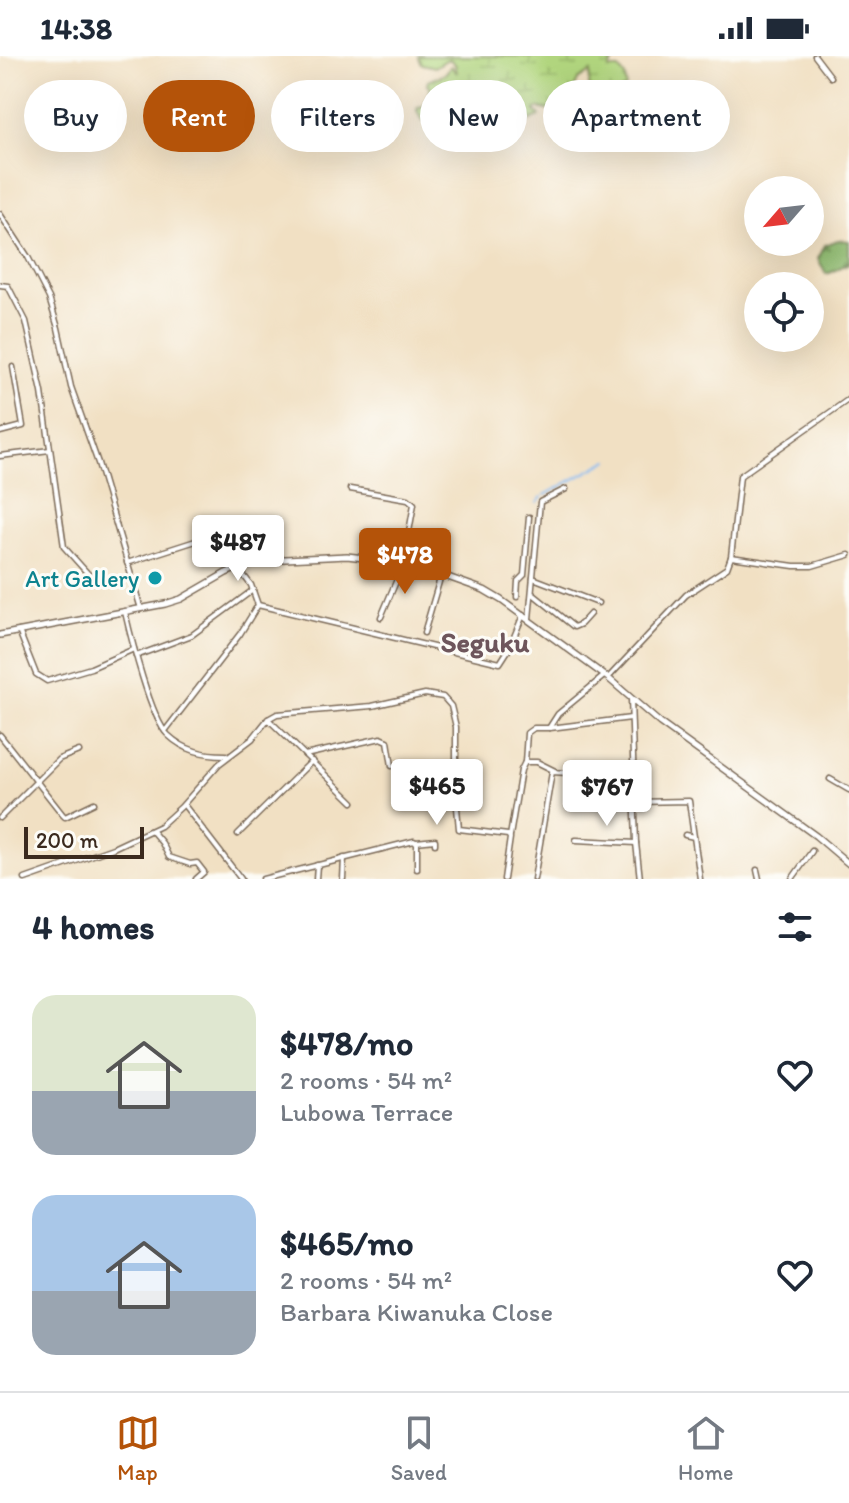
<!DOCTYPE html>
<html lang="en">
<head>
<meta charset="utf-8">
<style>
	body { margin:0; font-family:Itim,sans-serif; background:#f2f2f3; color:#1f2937; height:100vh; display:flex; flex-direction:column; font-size:30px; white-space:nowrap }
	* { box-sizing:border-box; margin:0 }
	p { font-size:26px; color:#747a83 }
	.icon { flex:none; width:44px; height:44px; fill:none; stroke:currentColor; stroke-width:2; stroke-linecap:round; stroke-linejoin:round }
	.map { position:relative; height:823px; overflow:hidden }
	.panel { display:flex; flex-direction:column; background:#fff; flex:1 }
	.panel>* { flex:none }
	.top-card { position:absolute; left:24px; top:24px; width:802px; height:72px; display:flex; gap:16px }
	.needle { width:52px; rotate:242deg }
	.tools { position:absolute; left:744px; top:120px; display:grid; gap:16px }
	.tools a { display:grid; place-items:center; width:80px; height:80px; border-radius:50%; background:#fff; box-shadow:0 8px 32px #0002; font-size:40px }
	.scale { position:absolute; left:24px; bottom:20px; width:120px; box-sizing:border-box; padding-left:8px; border:4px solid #3b2a1e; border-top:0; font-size:22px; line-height:28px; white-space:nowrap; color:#3b2a1e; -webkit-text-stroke:6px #fdfcf7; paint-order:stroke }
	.price { position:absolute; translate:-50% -68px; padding:0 18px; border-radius:8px; background:#fff; color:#222; font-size:26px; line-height:52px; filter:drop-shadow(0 2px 4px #0008) }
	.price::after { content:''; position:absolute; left:50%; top:48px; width:24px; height:18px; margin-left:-12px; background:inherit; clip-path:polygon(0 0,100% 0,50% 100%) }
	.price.active { background:#b45309; color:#fff }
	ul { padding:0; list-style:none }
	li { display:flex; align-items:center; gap:24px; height:200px; padding:0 32px }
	li span { display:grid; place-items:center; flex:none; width:224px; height:160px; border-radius:24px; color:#555 }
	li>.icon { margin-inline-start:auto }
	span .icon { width:96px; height:96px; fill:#fffc; stroke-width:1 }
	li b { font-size:34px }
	h2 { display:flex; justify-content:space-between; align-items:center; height:96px; padding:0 32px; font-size:34px }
	.chip { padding:0 28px; border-radius:36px; background:#fff; box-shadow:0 8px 32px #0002; font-size:28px; line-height:72px }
	.chip.active { background:#b45309; color:#fff }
	.status { display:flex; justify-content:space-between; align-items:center; height:56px; padding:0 40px; background:#fff; direction:ltr }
	.status svg { height:22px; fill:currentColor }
	.tab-bar { display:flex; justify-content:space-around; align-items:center; height:112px; border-top:2px solid #e0e1e3; background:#fff; font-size:22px; color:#747a83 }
	.tab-bar a { display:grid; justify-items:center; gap:4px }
	.tab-bar .active { color:#b45309 }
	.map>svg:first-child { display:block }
</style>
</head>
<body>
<div class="status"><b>14:38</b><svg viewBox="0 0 49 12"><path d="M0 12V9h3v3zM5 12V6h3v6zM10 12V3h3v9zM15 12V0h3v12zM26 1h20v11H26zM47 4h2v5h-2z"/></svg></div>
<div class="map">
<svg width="849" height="823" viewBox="0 0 849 823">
	<defs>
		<pattern id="forest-firs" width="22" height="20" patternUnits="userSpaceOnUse" patternTransform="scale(2)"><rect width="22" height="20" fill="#8cb66d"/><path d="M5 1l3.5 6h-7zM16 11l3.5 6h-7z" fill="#749459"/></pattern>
		<pattern id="wetland-marsh" width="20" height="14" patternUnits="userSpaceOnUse" patternTransform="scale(2)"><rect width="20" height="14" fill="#b1d57e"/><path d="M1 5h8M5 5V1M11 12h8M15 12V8" fill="none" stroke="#99b76c"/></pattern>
	</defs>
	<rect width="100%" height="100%" fill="#fdfcf7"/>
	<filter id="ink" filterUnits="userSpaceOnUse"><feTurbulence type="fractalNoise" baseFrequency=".0125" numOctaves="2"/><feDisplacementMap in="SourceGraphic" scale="16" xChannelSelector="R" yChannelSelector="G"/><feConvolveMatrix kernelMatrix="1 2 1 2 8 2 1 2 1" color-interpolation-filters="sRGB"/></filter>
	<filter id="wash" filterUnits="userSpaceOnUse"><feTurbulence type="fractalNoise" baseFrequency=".006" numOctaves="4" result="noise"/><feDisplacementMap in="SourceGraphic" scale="32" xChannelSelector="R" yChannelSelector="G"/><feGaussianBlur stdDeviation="1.8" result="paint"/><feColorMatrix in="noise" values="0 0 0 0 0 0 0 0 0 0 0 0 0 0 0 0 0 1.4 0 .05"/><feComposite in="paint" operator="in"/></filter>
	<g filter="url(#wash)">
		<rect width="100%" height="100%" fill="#f1e0c3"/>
		<path fill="url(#forest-firs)" stroke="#647046" stroke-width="2" d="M838,184L849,185V207C840,210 836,216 826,218L818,203L825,189Z"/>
		<path fill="url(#wetland-marsh)" stroke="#76804e" stroke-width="2" d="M418,0H617L609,13H619L625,21L626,31L611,41L599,40L589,30L590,16L578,24L571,40L555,56L538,52L535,55L540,60C533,64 498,77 491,77L486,82L482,80L489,72L486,68L468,72L462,77L448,72L447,67L449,58L444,51L434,53L427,66L422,65L417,55L418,51L424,50L431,31L427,29L428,25L445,18L451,10L457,17C455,11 457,6 448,3L435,11L422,8Z"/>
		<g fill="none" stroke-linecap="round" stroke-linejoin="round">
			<g stroke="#81b9f1" stroke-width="2">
				<path d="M545,439L609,404"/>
				<path d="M537,447L542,441"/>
			</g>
		</g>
	</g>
	<g filter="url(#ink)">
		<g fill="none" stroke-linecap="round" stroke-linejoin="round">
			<g stroke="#7b6a58" stroke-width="7">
				<g id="minor">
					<path d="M815,0L831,21"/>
					<path d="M0,158L28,201L49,242L58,272L71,331L98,407L141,553"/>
					<path d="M0,229L8,230L26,265L42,336L64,491L90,520"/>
					<path d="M0,376L23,370L13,311"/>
					<path d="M0,400L50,394"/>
					<path d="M350,433L408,443L414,448L403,509L381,561"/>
					<path d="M731,501L794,510H812L849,499"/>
					<path d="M127,507L230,474"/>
					<path d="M238,512L251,529L258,549"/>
					<path d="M533,522L598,547"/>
					<path d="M533,538L574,571L581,568L590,558"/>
					<path d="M517,541L518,525L524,519L529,461"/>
					<path d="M125,556C131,582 151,663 168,679C185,695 204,699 226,699"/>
					<path d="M529,563L540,446L566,433"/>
					<path d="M19,575L36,618L47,625L91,612L134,593"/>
					<path d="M424,577L441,519"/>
					<path d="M136,600L192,579L253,534"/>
					<path d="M608,622L686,539L727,512L731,501L740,420L849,343"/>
					<path d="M631,643L636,787L640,823"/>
					<path d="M268,663L353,746"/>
					<path d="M550,672L631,662"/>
					<path d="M165,675L240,578L258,549L500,607L509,593L523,559"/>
					<path d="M0,679L63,759L65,761L94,747"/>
					<path d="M305,699L381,682L388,685L392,710"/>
					<path d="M525,706L527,677L534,672H549L558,658L604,620"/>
					<path d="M830,723L849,734"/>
					<path d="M634,746L689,745L694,781"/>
					<path d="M184,749L241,823"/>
					<path d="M0,762L59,703L79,695"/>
					<path d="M152,775L162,787L169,801L190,808L197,807L204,816L196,823"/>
					<path d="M238,778L312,705"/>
					<path d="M685,779L694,781L700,823"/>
					<path d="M510,780L521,714L525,706H537L555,715"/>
					<path d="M576,784L636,787"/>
					<path d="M416,786L435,784V788"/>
					<path d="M757,814L759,823"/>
					<path d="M25,823L113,792L160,770L181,751L219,708L252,683L268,663L277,658L372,650L425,638L443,641L451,650L456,671V741L459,773L508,779L510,782L504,823"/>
					<path d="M263,823L414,785L417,788V813"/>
					<path d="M316,823L317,809"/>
					<path d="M343,823L344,802"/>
					<path d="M534,823L552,716L633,721"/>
					<path d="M792,823L812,795"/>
				</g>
			</g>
			<g stroke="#7b6a58" stroke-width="8">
				<path id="tertiary" d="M0,579L165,548L181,543L226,517L250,507L265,504L347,500L381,504L445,520L484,534L501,544L608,622L660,667L816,780L849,808"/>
			</g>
			<use href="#minor" stroke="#fff" stroke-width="4"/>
			<use href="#tertiary" stroke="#fff" stroke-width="5"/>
		</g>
	</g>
	<circle fill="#0f9aa8" stroke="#fdfcf7" stroke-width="3" cx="155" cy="522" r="8"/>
	<g text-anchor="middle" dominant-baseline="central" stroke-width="6" stroke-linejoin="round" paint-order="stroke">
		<g font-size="24" fill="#0d838f" stroke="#fdfcf7" text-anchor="end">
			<text x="139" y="522">Art Gallery</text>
		</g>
		<g font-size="28" font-weight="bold" fill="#6e565c" stroke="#fdfcf7">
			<text x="485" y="586">Seguku</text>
		</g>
	</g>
</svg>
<div class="tools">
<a><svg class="needle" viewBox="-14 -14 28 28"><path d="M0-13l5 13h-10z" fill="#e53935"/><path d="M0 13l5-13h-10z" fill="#747a83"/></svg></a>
<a><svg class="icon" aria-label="locate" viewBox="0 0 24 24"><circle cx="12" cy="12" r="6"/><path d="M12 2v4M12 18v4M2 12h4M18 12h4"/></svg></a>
</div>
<div class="scale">200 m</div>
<b class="price" style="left:238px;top:527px">$487</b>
<b class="price active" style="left:405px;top:540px">$478</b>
<b class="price" style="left:437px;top:771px">$465</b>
<b class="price" style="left:607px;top:772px">$767</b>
<div class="top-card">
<a class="chip">Buy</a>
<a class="chip active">Rent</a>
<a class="chip">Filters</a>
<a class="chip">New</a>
<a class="chip">Apartment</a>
</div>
</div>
<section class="panel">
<h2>4 homes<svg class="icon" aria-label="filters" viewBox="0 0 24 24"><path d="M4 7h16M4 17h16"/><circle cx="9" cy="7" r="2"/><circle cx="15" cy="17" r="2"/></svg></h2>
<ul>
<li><span style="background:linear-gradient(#dfe7d0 60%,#9aa5b1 0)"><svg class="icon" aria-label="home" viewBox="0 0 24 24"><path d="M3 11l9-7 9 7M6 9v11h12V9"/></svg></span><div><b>$478/mo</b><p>2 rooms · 54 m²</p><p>Lubowa Terrace</p></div><svg class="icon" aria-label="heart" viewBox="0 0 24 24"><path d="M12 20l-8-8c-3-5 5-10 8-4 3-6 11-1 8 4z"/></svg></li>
<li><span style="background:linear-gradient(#a9c7e8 60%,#9aa5b1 0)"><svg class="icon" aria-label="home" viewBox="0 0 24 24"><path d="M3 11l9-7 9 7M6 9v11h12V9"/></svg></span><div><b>$465/mo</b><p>2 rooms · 54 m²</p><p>Barbara Kiwanuka Close</p></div><svg class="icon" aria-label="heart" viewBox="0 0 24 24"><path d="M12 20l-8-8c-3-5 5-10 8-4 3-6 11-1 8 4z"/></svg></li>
</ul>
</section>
<nav class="tab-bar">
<a class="active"><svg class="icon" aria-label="map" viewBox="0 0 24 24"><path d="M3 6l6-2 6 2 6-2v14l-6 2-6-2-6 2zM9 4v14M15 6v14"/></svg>Map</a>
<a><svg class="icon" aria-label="saved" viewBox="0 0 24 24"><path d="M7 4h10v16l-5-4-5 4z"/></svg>Saved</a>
<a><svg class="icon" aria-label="home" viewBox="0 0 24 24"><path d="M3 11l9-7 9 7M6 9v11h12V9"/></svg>Home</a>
</nav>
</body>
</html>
